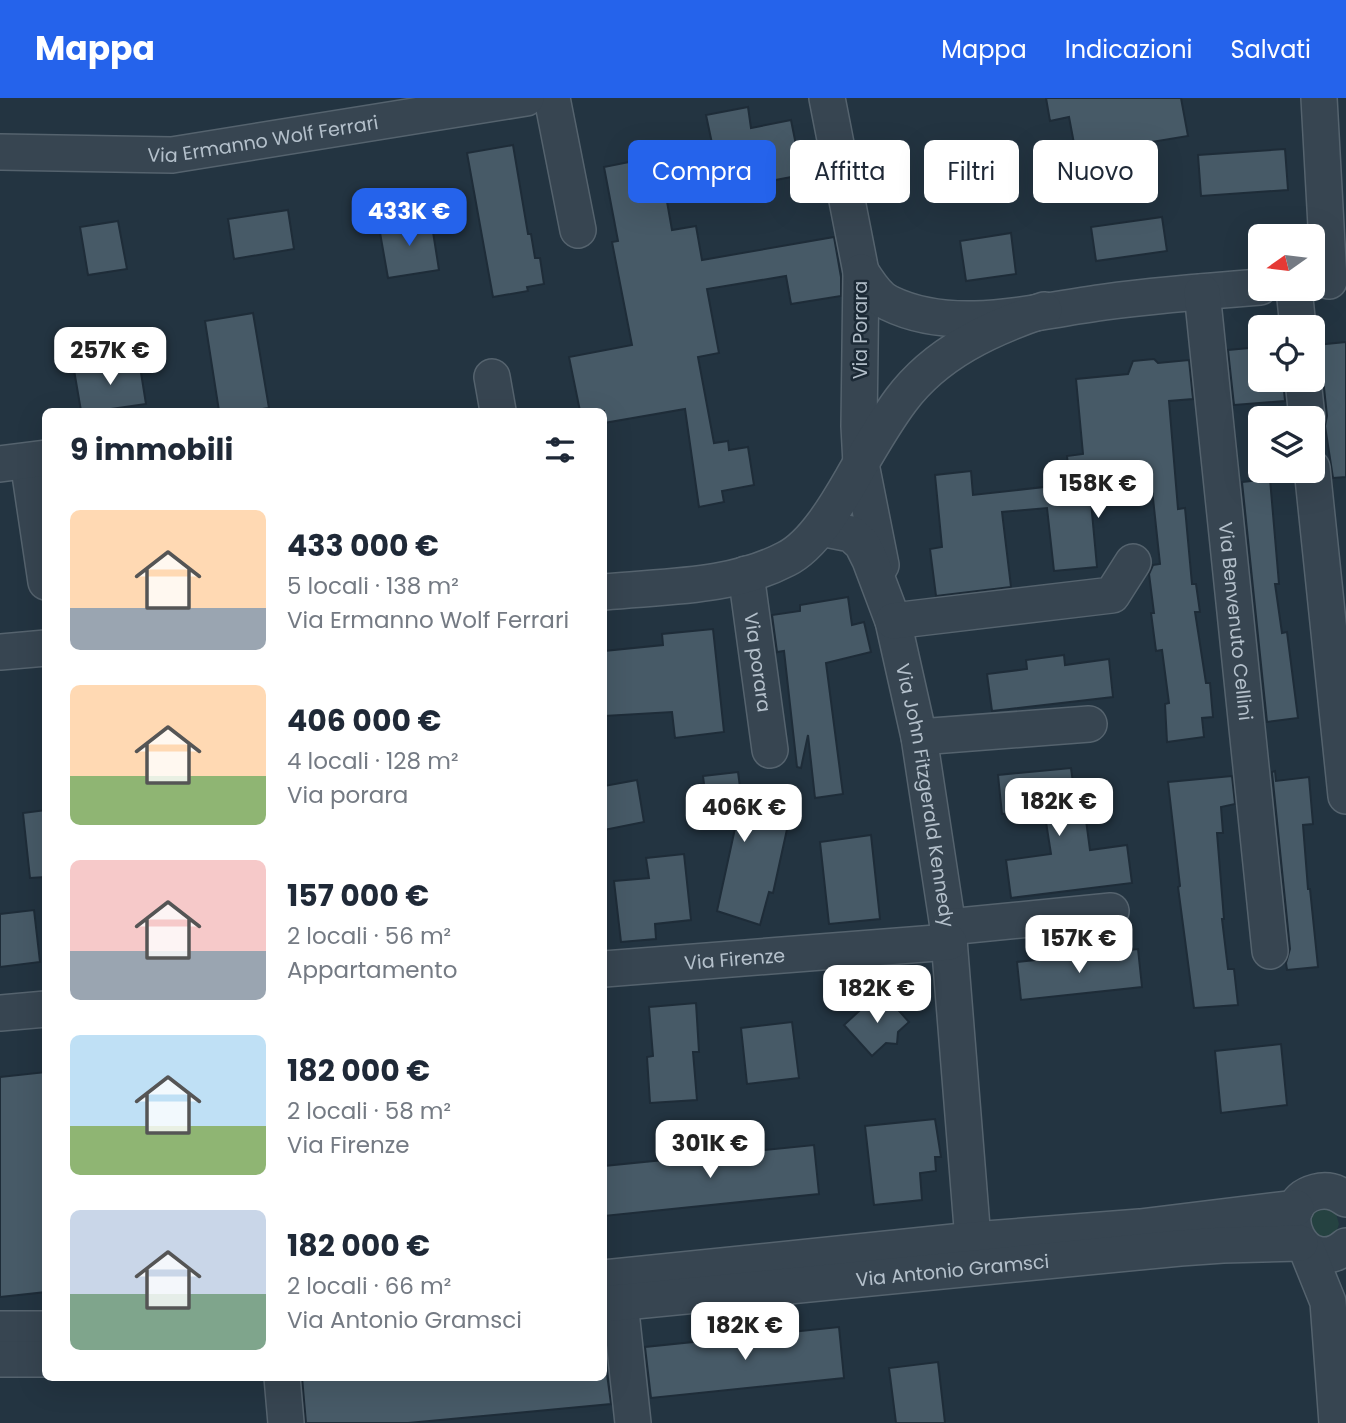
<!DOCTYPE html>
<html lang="it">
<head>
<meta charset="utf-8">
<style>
	body { margin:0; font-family:Poppins,sans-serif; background:#f2f2f3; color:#1f2937; height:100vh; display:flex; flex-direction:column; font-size:26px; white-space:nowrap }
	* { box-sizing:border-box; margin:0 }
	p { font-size:23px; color:#747a83 }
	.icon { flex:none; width:38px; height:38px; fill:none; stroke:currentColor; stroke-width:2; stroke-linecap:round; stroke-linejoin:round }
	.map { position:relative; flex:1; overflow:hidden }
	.panel { position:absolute; left:42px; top:310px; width:565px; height:973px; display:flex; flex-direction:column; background:#fff; border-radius:10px; box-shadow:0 7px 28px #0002 }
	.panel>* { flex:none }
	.hud { position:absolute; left:628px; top:42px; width:612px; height:63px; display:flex; gap:14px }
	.needle { width:46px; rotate:256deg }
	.controls { position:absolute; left:1248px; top:126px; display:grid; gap:14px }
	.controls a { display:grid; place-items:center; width:77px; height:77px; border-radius:10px; background:#fff; box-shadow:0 7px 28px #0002; font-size:35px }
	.price { position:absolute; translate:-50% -60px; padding:0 16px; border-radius:14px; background:#fff; color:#222; font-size:23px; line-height:46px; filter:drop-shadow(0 2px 4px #0008) }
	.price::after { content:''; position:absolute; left:50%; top:42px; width:21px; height:16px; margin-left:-10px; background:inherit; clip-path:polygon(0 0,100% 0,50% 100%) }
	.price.selected { background:#2563eb; color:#fff }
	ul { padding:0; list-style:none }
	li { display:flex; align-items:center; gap:21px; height:175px; padding:0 28px }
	li span { display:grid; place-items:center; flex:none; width:196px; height:140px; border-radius:10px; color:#555 }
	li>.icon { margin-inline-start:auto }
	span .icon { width:84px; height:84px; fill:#fffc; stroke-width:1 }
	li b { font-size:30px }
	h2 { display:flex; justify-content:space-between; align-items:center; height:84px; padding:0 28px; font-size:30px }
	.pill { padding:0 24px; border-radius:10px; background:#fff; box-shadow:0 7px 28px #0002; font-size:24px; line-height:63px }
	.pill.selected { background:#2563eb; color:#fff }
	header { display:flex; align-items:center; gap:42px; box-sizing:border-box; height:98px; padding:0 35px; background:#2563eb; color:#fff }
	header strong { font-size:33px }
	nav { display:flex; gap:38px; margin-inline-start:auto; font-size:24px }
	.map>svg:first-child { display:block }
</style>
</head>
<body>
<header>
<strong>Mappa</strong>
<nav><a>Mappa</a><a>Indicazioni</a><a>Salvati</a></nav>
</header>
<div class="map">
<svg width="1346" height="1325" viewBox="0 0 1346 1325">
	<rect width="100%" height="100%" fill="#233441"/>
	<path fill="#254241" d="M1317,1108L1335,1112L1339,1126L1337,1132L1327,1141L1315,1140L1307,1116Z"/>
	<g fill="#475a67" stroke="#1e2c38" stroke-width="2">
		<path d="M1046,0H1181L1188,38L1109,51L1115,81L1082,88L1069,19L1050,23Z"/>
		<path d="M748,9L751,30L791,22L802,77L760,85L756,61L717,69L706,17Z"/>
		<path d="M513,47L528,136H531L535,160H540L544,186L527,189L528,193L493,199L467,55Z"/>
		<path d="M1285,51L1288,92L1201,98L1198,57Z"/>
		<path d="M659,58L672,132L696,128L702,162L834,139L841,179V198L791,206L786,178L707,191L719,255L698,259L714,345L728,343L729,352L748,349L754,387L722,393L724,404L699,409L685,311L604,325V313H580L569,259L632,247L612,144L618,143L604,69Z"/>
		<path d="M288,112L294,151L234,161L228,121Z"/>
		<path d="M1162,119L1167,153L1096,163L1091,129Z"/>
		<path d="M431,121L439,172L388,180L379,129Z"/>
		<path d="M118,123L127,171L88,177L80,129Z"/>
		<path d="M1011,135L1016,176L966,183L960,143Z"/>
		<path d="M253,215L269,310L248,313H219L205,223Z"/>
		<path d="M1346,244V379L1333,380L1325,328L1327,318L1323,280L1318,269L1316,247Z"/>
		<path d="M1260,249V282H1283L1285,303L1234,307L1228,252Z"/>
		<path d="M1154,261L1158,265L1189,262L1193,301L1169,303L1178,411L1185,410L1192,486H1196L1200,514H1195L1206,585H1210L1213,619L1202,620L1204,639L1167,644L1165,606L1169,605L1162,552L1156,553L1151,515H1154L1149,476L1153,467L1160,466L1152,391H1150V388L1090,393L1097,469L1054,473L1047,410L1002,414L1011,489L936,498L930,451L942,449L935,377L971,373L973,397L1070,386L1067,358L1083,356L1076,281L1128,276L1133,263Z"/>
		<path d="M139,262L146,306L97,313H81L74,272Z"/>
		<path d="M1270,381L1279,486H1275L1282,535L1287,534L1298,620L1267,624L1242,384Z"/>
		<path d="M848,499L852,527L864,524L871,554L826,565L843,696L815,700L808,637L801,670L797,669L784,553L777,554L772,517L800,513V507Z"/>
		<path d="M713,531L724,634L675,640L672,614L604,618V553L663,547L662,536Z"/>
		<path d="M1064,557L1065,567L1109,561L1113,599L992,613L987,576L1027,571L1026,562Z"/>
		<path d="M1071,670L1074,692H1082L1090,752L1127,747L1132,785L1011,800L1006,762L1051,756L1044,711L1002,716L998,677Z"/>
		<path d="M1275,673L1276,683L1309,679L1313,726L1303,727L1308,791H1310L1318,869L1287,872L1286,865L1290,851L1272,674Z"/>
		<path d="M738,674L742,704L746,703L747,712L793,704L773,795L769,794L760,827L717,813L736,726L697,730L695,687L704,686L703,678Z"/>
		<path d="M1232,678L1235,706L1221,709L1223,735H1217L1224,821H1222L1228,871H1234L1238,907L1194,910L1178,789L1180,788L1168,684Z"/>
		<path d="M637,682L644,724L604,732V688Z"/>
		<path d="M46,712V779L30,780L23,715Z"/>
		<path d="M871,737L880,821L829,826L820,744Z"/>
		<path d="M684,756L691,822L655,826L656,841L621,844L614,783L649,780L646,760Z"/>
		<path d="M34,812L40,864L0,869V816Z"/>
		<path d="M1138,851L1142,889L1021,902L1017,864Z"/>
		<path d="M884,896L909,924L898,934L897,946L886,945L872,958L844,927L871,902L874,906Z"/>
		<path d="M696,905L699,954H693L697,1002L650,1005L647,959L653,958L649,909Z"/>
		<path d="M792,924L799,980L747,986L741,930Z"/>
		<path d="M1281,946L1287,1007L1221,1015L1215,953Z"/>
		<path d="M46,974V1194L0,1199V979Z"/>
		<path d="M935,1021L941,1059H935L936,1073L920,1075L922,1102L874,1107L865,1028Z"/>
		<path d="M814,1047L819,1096L604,1118V1068Z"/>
		<path d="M839,1229L844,1280L651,1300L645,1249Z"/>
		<path d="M604,1253L611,1306L408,1325H306L302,1279H604Z"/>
		<path d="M938,1264L945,1325H896L889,1270Z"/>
	</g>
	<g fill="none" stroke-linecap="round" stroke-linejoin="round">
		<g stroke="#55636e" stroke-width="38">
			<g id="minor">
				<path d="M552,0L578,132"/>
				<path d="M827,0L861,174L859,328L861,366L881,467"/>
				<path d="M1319,0L1329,183"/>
				<path id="s1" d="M0,54L172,57L526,0"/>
				<path d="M861,174C869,185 876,199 889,205C954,237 1037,213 1105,204C1157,197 1208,193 1260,189"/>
				<path d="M1294,191L1298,229"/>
				<path id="s2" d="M1202,194L1270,853"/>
				<path d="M492,279L498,313"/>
				<path d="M1303,282L1307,320"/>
				<path d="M28,363L46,484"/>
				<path d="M0,366L46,360"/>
				<path d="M1312,370L1346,698"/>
				<path id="s3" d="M821,430L851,436L862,446L870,462L893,523L919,639L948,829L973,1142"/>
				<path id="s4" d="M746,476L770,652"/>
				<path d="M604,494C665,488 731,490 786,461C814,447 838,405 853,379C868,353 883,326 901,302C936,255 990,230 1044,212"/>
				<path d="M893,523L1112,497L1133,464"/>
				<path d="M0,554L46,550"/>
				<path d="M919,639L1089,626"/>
				<path d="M948,829L1111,813"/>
				<path id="s5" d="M604,871L949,844"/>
				<path d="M0,915L46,911"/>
				<path d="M1346,1101C1337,1094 1327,1091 1316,1094C1267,1107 1305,1183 1346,1148"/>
				<path d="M1307,1152L1328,1204L1337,1325"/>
				<path d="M604,1180L973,1142L1140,1129L1296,1110"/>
				<path d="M620,1204L633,1325"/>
				<path id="s6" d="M604,1206L1180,1150L1223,1147L1300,1145"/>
				<path d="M0,1231H46"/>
				<path d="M0,1261H46"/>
				<path d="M282,1279L286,1325"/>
			</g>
		</g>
		<use href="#minor" stroke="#374551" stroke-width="35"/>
	</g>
	<g text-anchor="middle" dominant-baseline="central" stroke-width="5" stroke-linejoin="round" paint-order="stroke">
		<g font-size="19" fill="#b4c0cb" stroke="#1c2a36">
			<text stroke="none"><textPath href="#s1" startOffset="264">Via Ermanno Wolf Ferrari</textPath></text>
			<text transform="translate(860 232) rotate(-90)">Via Porara</text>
			<text stroke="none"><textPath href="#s2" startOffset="331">Via Benvenuto Cellini</textPath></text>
			<text stroke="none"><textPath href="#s4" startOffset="89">Via porara</textPath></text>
			<text stroke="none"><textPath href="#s3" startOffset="306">Via John Fitzgerald Kennedy</textPath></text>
			<text stroke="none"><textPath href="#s5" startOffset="131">Via Firenze</textPath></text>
			<text stroke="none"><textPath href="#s6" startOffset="350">Via Antonio Gramsci</textPath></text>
		</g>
	</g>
</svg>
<div class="controls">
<a><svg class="needle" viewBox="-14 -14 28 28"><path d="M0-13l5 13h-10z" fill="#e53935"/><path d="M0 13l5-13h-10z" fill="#747a83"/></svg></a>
<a><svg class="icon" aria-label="locate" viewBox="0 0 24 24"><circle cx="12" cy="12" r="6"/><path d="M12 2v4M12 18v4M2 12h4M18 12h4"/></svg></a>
<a><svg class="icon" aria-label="layers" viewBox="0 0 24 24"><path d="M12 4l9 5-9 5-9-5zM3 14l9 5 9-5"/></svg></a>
</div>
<b class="price selected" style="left:409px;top:150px">433K €</b>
<b class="price" style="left:110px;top:289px">257K €</b>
<b class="price" style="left:1098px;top:422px">158K €</b>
<b class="price" style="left:1059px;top:740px">182K €</b>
<b class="price" style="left:744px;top:746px">406K €</b>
<b class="price" style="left:1079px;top:877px">157K €</b>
<b class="price" style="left:877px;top:927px">182K €</b>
<b class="price" style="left:710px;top:1082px">301K €</b>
<b class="price" style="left:745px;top:1264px">182K €</b>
<div class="hud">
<a class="pill selected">Compra</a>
<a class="pill">Affitta</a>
<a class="pill">Filtri</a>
<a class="pill">Nuovo</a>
</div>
<section class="panel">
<h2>9 immobili<svg class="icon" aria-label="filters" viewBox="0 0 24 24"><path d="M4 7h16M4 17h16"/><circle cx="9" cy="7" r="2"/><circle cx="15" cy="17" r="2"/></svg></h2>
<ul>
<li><span style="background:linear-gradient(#ffd9b3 70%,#9aa5b1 0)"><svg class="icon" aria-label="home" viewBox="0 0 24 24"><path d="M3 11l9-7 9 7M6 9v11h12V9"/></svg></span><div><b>433 000 €</b><p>5 locali · 138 m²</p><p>Via Ermanno Wolf Ferrari</p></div></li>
<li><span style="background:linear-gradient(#ffd9b3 65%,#8fb573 0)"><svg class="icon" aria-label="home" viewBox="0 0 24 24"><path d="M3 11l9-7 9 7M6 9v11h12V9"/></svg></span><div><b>406 000 €</b><p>4 locali · 128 m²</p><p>Via porara</p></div></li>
<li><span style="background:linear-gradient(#f6c9c9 65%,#9aa5b1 0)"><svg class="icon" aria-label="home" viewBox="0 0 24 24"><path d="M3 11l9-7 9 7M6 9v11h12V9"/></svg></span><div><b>157 000 €</b><p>2 locali · 56 m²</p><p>Appartamento</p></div></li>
<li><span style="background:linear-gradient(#bfe0f5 65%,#8fb573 0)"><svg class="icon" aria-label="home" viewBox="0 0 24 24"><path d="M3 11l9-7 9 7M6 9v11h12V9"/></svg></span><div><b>182 000 €</b><p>2 locali · 58 m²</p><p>Via Firenze</p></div></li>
<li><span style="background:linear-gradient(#c9d6e8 60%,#7fa58c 0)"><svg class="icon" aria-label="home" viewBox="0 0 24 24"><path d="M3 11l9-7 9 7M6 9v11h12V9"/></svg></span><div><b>182 000 €</b><p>2 locali · 66 m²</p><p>Via Antonio Gramsci</p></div></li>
</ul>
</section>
</div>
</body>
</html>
